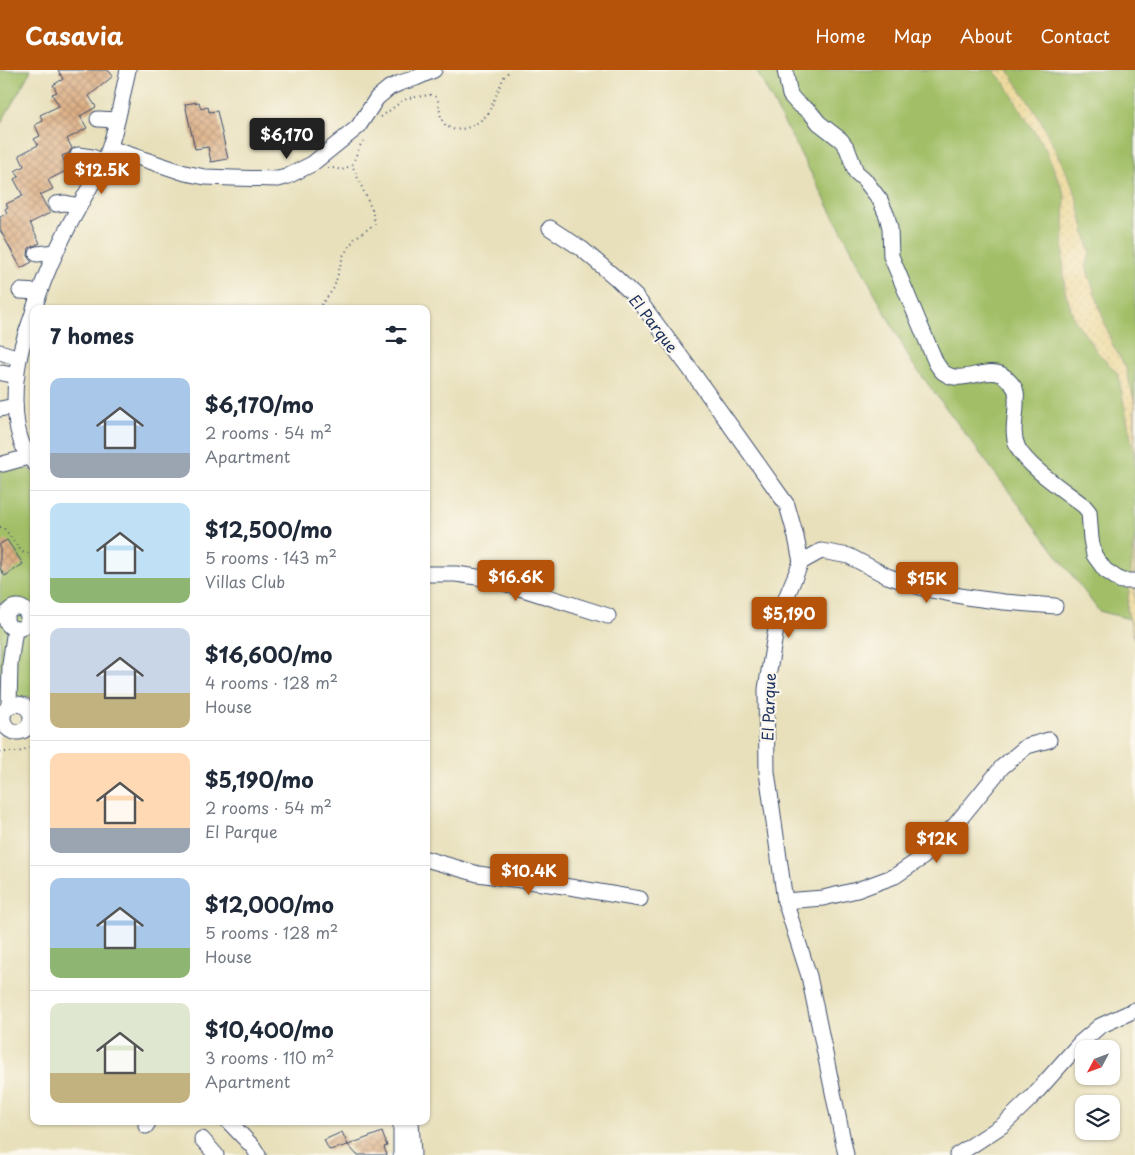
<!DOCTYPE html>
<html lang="en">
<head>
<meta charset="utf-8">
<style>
	body { margin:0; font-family:"Playpen Sans",sans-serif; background:#f6f6f7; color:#1f2937; height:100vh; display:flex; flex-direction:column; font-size:19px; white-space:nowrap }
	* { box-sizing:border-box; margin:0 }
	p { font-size:16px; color:#747a83 }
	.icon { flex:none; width:28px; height:28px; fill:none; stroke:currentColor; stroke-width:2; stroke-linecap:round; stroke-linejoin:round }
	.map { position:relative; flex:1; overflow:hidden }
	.drawer { position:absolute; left:30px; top:235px; width:400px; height:820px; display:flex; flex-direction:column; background:#fff; border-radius:10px; box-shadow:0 1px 4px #0004 }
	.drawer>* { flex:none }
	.needle { width:32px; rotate:229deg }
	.fabs { position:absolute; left:1075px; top:970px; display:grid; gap:10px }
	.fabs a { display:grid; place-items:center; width:45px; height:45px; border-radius:10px; background:#fff; box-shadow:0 1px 4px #0004; font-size:25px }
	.price { position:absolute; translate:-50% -42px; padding:0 11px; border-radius:5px; background:#b45309; color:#fff; font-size:16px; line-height:32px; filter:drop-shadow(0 1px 2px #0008) }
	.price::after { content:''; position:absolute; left:50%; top:30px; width:15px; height:11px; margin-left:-8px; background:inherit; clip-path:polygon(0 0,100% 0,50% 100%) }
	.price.current { background:#222; color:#fff }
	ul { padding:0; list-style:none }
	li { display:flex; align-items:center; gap:15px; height:125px; padding:0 20px }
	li+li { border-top:1px solid #e0e1e3 }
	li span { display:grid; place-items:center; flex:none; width:140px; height:100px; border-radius:10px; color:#555 }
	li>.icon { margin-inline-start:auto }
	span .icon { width:60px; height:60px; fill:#fffc; stroke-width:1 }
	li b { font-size:21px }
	h2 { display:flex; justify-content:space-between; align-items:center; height:60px; padding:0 20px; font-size:21px }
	header { display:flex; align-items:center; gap:30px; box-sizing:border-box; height:70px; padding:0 25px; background:#b45309; color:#fff }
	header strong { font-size:24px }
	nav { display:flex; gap:28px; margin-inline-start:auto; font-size:18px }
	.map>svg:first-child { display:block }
</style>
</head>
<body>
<header>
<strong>Casavia</strong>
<nav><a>Home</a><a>Map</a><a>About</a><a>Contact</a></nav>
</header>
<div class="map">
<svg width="1135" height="1085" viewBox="0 0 1135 1085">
	<defs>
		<pattern id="sand-dots" width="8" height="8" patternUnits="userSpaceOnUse" patternTransform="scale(1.25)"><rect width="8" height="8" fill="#eeda9e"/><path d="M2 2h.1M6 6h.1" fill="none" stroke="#ccbb8a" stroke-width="1.8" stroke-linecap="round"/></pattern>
		<pattern id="building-cross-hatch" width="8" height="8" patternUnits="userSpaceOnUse" patternTransform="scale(1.25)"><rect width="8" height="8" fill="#dcae83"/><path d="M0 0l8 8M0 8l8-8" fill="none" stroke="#b28e6e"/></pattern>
	</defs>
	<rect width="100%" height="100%" fill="#fbf7ec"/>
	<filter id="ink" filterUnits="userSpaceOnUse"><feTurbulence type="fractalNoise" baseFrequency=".02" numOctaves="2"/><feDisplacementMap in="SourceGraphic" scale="10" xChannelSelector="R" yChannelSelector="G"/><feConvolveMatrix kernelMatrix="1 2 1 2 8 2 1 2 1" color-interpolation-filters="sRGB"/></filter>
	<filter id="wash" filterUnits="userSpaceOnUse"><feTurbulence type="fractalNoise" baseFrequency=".0096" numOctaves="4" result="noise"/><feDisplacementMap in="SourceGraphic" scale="20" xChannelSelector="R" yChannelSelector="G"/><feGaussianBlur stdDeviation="1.12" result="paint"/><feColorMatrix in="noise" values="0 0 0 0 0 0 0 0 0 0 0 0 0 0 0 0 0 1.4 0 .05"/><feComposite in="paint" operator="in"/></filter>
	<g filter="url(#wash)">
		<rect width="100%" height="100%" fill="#e8e0bb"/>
		<g fill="#a2bf67" stroke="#5e7762">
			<path d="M0,0H31L0,55Z"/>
			<path d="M756,0H1135V550L1130,549L1099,541L912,293Z"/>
			<path d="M0,393L29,399L34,403V628L29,627L0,632Z"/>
		</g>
		<g fill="url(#sand-dots)" stroke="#84847e">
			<path d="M993,0H1008L1041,51L1074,118L1090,183L1086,197L1112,274L1125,296L1135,333V388L1118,304L1099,284L1074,249L1065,220L1063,191L1065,125L1044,76L1026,49L1005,13Z"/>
			<path d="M1135,465V571L1127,539Z"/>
		</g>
		<g id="blocks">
			<g fill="url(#building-cross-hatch)">
				<path d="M58,0H108L113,6L89,26L96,37L80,46L87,58L67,69L72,78L69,83L62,86L68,100L48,110L53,119L40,125L50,143L30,153L40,173L29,178L28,185L29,189L32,192L21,198L0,160V147L7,143L5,139L8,137L6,134L23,126L14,109L19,107L15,101L24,96L19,85L38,75L34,69L40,66L35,55L43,51L40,45L59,36L52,24L57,22L53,15L63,9Z"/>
				<path d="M199,32L201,39L208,37L209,42L217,41L228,89L211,92L208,77L195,79L185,34Z"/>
				<path d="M7,470L23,494L5,506L0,499V474Z"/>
				<path d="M342,1062L348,1075L329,1080L324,1070Z"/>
				<path d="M382,1062L387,1076L384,1077L387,1085H357L348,1075Z"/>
			</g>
		</g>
	</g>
	<g filter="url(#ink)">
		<use href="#blocks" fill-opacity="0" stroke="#3a4a6c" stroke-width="1"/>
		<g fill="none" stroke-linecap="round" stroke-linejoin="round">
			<g stroke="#3a4a6c" stroke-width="17">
				<g id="minor">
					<path d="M785,0L790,25L797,33L810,42L819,53L841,70L847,78L856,102L864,109L880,130L887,146L890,158L891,186L936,293C939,297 941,302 946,304C962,315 990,294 1005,307C1009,311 1015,316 1016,322C1017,324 1016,327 1016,329C1017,346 1010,362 1018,378C1029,398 1065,421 1084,436L1089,442L1091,469L1094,485L1105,500L1121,511H1135"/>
					<path d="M98,49L117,50"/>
					<path d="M110,78L185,103L205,107L233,108L278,109L286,107L312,94L358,57L377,28L389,18L400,13L416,8L434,0"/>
					<path d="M78,85L92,87L104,92"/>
					<path d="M56,134L65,133L79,136"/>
					<path d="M550,158L582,179L616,208L637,228L690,299L787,435L796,467L801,492L778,547L766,619L767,702L785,831L809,906L846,1085"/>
					<path d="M37,184L56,182"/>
					<path d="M20,221L39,222"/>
					<path d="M34,239C45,203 61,169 79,137C89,117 102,99 109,79C118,54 122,26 128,0"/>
					<path d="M34,240C29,256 22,272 19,289C13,320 11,369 34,393"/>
					<path d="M0,282L19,288"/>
					<path d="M2,303L17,306"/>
					<path d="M0,339L15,336"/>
					<path d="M3,394L28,387"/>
					<path d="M801,492L821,481L849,486L887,506L926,519L966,527L1004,532L1055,536"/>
					<path d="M426,504H456L491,509L608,546"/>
					<circle cx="17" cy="548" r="11"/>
					<circle cx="17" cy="648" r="14"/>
					<path d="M9,636L10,594L15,559"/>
					<path d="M426,789L478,804L564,816L640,829"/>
					<path d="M785,831L823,828L857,820L895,806L923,787L955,755L1002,697L1027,676L1049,670"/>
					<path d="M228,1051L253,1077L258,1085"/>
					<path d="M411,1051L413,1085"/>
					<path d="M146,1056L149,1051"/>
					<path d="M202,1069L216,1085"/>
					<path d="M401,1085V1051"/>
					<path d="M957,1085L1003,1055L1032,1027L1080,973L1100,956L1135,940"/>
				</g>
			</g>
			<g stroke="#3a4a6c" stroke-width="2" stroke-dasharray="1 4" stroke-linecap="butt">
				<path d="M381,47L402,31L409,28L430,25L435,27L438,31L441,48L446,56L455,60L467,58L479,52L488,44L504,7L510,0"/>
				<path d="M328,97L342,100L352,95"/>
				<path d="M318,239L334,218L343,186L355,168L375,154L372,140L352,95L360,76L363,71"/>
				<path d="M0,457H3L22,482L25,483H34"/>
				<path d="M0,682H19L34,675"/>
			</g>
			<use href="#minor" stroke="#fff" stroke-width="15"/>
		</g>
	</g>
	<g text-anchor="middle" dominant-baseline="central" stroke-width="4.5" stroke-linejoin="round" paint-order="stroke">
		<g font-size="15" fill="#1b2f5e" stroke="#fbf7ec">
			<text transform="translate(654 253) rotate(52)">El Parque</text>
			<text transform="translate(768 637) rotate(-88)">El Parque</text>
		</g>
	</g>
</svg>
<div class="fabs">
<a><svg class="needle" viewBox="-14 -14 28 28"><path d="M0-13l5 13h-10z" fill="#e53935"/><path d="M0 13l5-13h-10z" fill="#747a83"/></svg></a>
<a><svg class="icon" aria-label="layers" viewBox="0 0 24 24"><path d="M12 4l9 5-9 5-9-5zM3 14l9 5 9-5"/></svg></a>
</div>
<b class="price current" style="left:287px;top:90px">$6,170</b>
<b class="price" style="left:102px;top:125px">$12.5K</b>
<b class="price" style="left:516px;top:532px">$16.6K</b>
<b class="price" style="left:927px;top:534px">$15K</b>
<b class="price" style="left:789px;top:569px">$5,190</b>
<b class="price" style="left:937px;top:794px">$12K</b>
<b class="price" style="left:529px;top:826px">$10.4K</b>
<section class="drawer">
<h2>7 homes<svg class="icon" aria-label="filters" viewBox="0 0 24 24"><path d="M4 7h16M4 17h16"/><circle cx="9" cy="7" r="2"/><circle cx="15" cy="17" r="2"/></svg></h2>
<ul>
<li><span style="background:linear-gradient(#a9c7e8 75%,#9aa5b1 0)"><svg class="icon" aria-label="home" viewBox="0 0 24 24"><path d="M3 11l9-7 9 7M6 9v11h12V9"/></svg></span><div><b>$6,170/mo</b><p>2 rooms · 54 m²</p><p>Apartment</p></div></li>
<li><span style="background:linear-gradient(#bfe0f5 75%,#8fb573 0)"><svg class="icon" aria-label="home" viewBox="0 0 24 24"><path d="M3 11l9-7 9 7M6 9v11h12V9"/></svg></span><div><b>$12,500/mo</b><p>5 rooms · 143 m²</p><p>Villas Club</p></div></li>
<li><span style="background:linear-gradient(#c9d6e8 65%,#c2b280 0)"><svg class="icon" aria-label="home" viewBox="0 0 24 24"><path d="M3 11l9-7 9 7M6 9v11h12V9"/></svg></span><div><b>$16,600/mo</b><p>4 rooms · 128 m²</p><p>House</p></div></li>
<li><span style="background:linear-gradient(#ffd9b3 75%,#9aa5b1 0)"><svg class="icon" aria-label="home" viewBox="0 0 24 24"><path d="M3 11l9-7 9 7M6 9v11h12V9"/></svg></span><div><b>$5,190/mo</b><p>2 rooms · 54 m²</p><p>El Parque</p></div></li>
<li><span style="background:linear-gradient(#a9c7e8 70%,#8fb573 0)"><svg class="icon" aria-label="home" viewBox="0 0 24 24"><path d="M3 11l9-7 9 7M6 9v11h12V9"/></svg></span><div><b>$12,000/mo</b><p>5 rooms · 128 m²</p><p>House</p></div></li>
<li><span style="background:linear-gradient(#dfe7d0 70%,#c2b280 0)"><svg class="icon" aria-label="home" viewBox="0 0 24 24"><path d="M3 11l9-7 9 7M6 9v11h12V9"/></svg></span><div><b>$10,400/mo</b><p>3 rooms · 110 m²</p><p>Apartment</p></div></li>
</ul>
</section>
</div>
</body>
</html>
